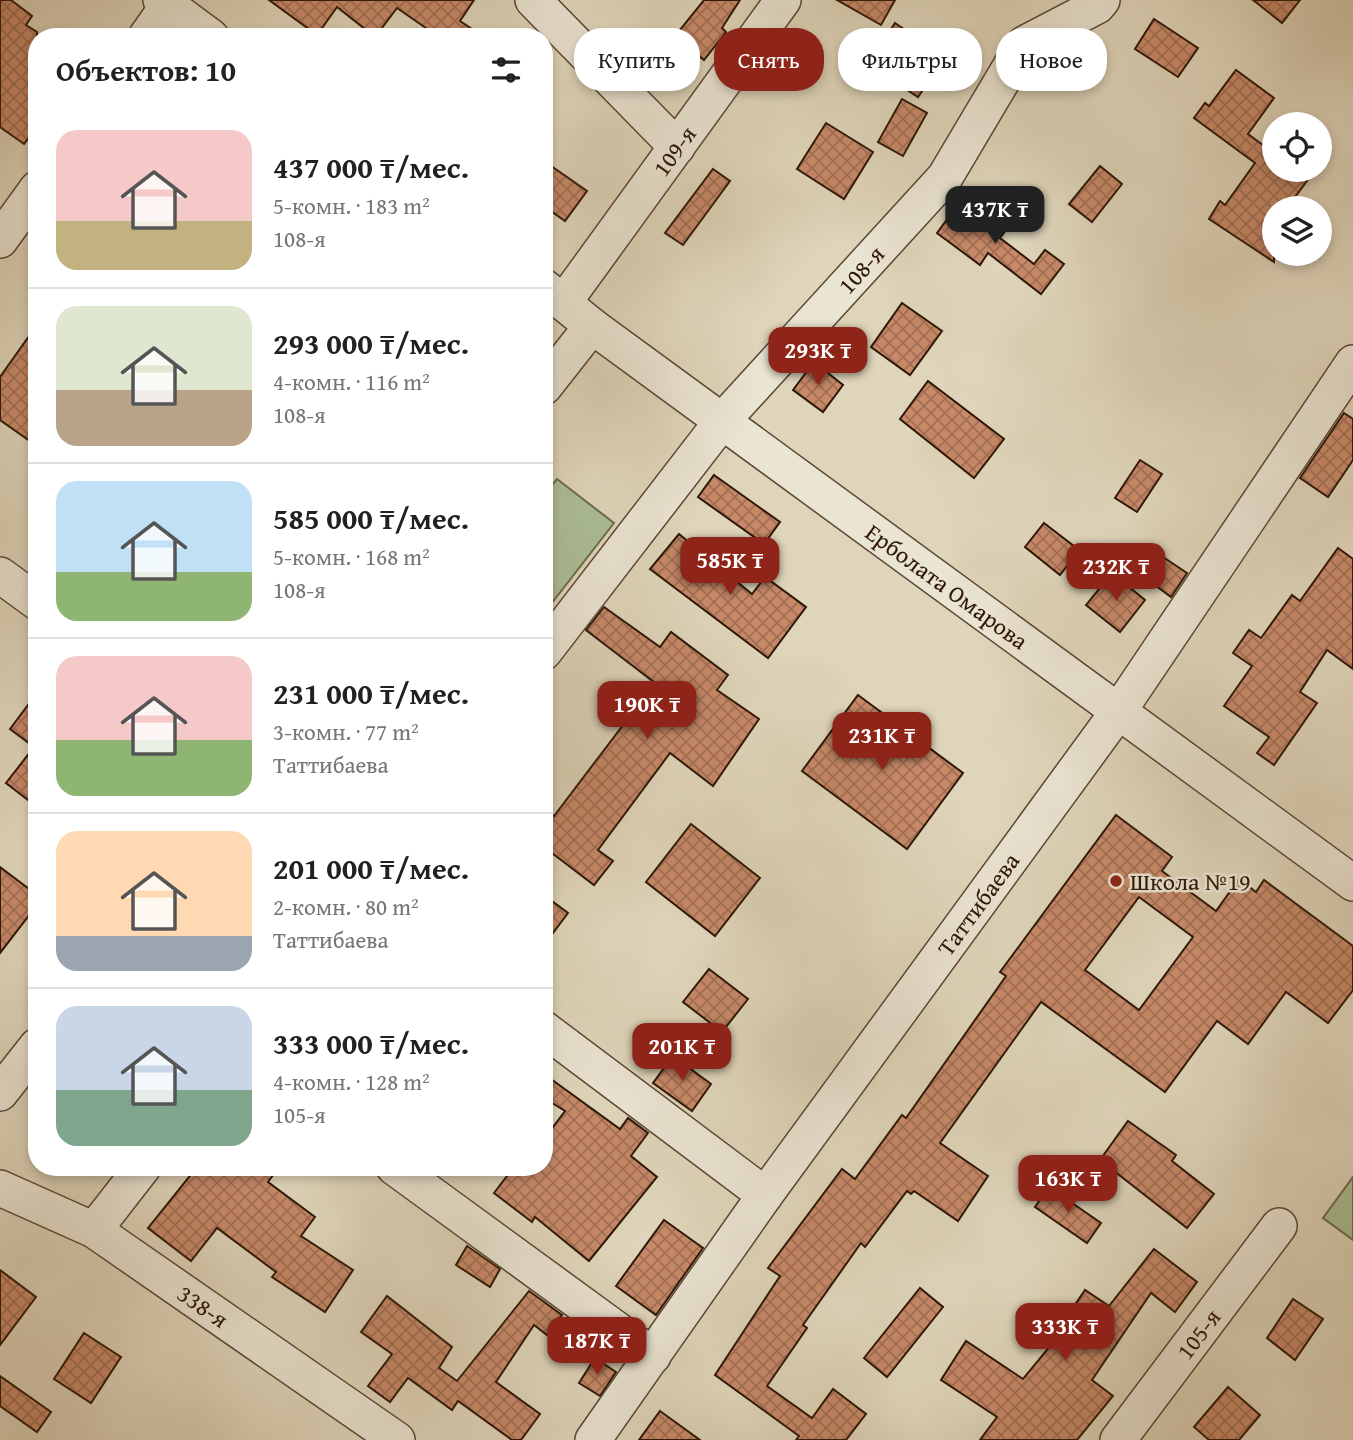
<!DOCTYPE html>
<html lang="ru">
<head>
<meta charset="utf-8">
<style>
	body { margin:0; font-family:"Gentium Book Plus",serif; background:#f2f2f2; color:#202124; height:100vh; display:flex; flex-direction:column; font-size:26px; white-space:nowrap }
	* { box-sizing:border-box; margin:0 }
	p { font-size:23px; color:#757577 }
	.icon { flex:none; width:38px; height:38px; fill:none; stroke:currentColor; stroke-width:2; stroke-linecap:round; stroke-linejoin:round }
	.map { position:relative; flex:1; overflow:hidden }
	.details { position:absolute; left:28px; top:28px; width:525px; height:1148px; display:flex; flex-direction:column; background:#fff; border-radius:28px; box-shadow:0 4px 10px #0003 }
	.details>* { flex:none }
	.top-card { position:absolute; left:574px; top:28px; width:665px; height:63px; display:flex; gap:14px }
	.buttons { position:absolute; left:1262px; top:112px; display:grid; gap:14px }
	.buttons a { display:grid; place-items:center; width:70px; height:70px; border-radius:50%; background:#fff; box-shadow:0 4px 10px #0003; font-size:35px }
	.price { position:absolute; translate:-50% -60px; padding:0 16px; border-radius:14px; background:#8f2418; color:#fff; font-size:23px; line-height:46px; filter:drop-shadow(0 2px 4px #0008) }
	.price::after { content:''; position:absolute; left:50%; top:42px; width:21px; height:16px; margin-left:-10px; background:inherit; clip-path:polygon(0 0,100% 0,50% 100%) }
	.price.on { background:#222; color:#fff }
	ul { padding:0; list-style:none }
	li { display:flex; align-items:center; gap:21px; height:175px; padding:0 28px }
	li+li { border-top:2px solid #e0e0e0 }
	li span { display:grid; place-items:center; flex:none; width:196px; height:140px; border-radius:21px; color:#555 }
	li>.icon { margin-inline-start:auto }
	span .icon { width:84px; height:84px; fill:#fffc; stroke-width:1 }
	li b { font-size:30px }
	h2 { display:flex; justify-content:space-between; align-items:center; height:84px; padding:0 28px; font-size:30px }
	.chip { padding:0 24px; border-radius:28px; background:#fff; box-shadow:0 4px 10px #0003; font-size:24px; line-height:63px }
	.chip.on { background:#8f2418; color:#fff }
	.map>svg:first-child { display:block }
</style>
</head>
<body>
<div class="map">
<svg width="1353" height="1440" viewBox="0 0 1353 1440">
	<defs>
		<pattern id="building-cross-hatch" width="8" height="8" patternUnits="userSpaceOnUse" patternTransform="scale(1.75)"><rect width="8" height="8" fill="#c78968"/><path d="M0 0l8 8M0 8l8-8" fill="none" stroke="#a26f54"/></pattern>
	</defs>
	<rect width="100%" height="100%" fill="#dfd5ba"/>
	<filter id="stains"><feTurbulence type="fractalNoise" baseFrequency=".00286" numOctaves="4"/><feColorMatrix values="0 0 0 0 .2 0 0 0 0 .09 0 0 0 0 .02 0 0 0 .5 -.17"/></filter>
	<radialGradient id="worn" r=".72"><stop offset=".6" stop-color="#630" stop-opacity="0"/><stop offset="1" stop-color="#630" stop-opacity=".3"/></radialGradient>
	<g fill="#abbe95" stroke="#6c6a4e" stroke-width="2">
		<path d="M557,479L614,523L544,613V495Z"/>
		<path d="M1353,1177V1240L1323,1218Z"/>
	</g>
	<g fill="url(#building-cross-hatch)" stroke="#2e1707" stroke-width="2" fill-rule="evenodd">
		<path d="M0,0H11L32,16L26,25L37,32V127L24,144L0,127Z"/>
		<path d="M269,0H474L460,21L484,37H439L397,8L375,37L337,7L317,35Z"/>
		<path d="M704,0H740L722,28L726,32L704,60L675,36Z"/>
		<path d="M837,0H895L881,25Z"/>
		<path d="M1253,0H1300L1282,23Z"/>
		<path d="M1154,19L1198,48L1178,77L1135,49Z"/>
		<path d="M895,23L945,57L918,97L868,64Z"/>
		<path d="M1236,70L1274,98L1248,134L1267,148L1274,138V170H1297L1309,178L1287,208H1274V262L1209,219L1220,201L1225,205L1255,163L1194,118L1205,103L1209,106Z"/>
		<path d="M902,99L927,113L903,156L878,142Z"/>
		<path d="M826,123L873,152L844,199L797,169Z"/>
		<path d="M544,161L587,191L565,221L544,206Z"/>
		<path d="M1100,166L1122,184L1092,222L1069,204Z"/>
		<path d="M713,169L730,181L683,245L665,233Z"/>
		<path d="M963,198L1006,230L1000,238L1034,264L1045,250L1064,264L1041,294L988,253L980,265L937,233Z"/>
		<path d="M902,303L942,331L910,375L871,347Z"/>
		<path d="M37,325V446L0,420V377Z"/>
		<path d="M814,362L843,385L823,412L793,390Z"/>
		<path d="M928,381L1004,439L974,478L900,419Z"/>
		<path d="M1344,413L1353,419V460L1328,497L1300,478Z"/>
		<path d="M1140,460L1162,474L1137,512L1115,498Z"/>
		<path d="M714,475L780,522L764,544L698,497Z"/>
		<path d="M1044,523L1079,550L1060,575L1025,547Z"/>
		<path d="M679,534L752,594L765,577L806,607L768,658L650,569Z"/>
		<path d="M1338,548L1353,559V669L1327,650L1300,692L1317,703L1274,765L1257,753L1269,737L1224,706L1252,666L1233,653L1249,630L1261,638L1292,595L1300,601Z"/>
		<path d="M1163,557L1187,573L1171,597L1148,580Z"/>
		<path d="M1112,573L1145,600L1120,632L1086,605Z"/>
		<path d="M604,607L660,647L671,632L728,675L717,690L759,719L713,786L670,753L598,850L613,861L594,885L544,847V808L554,816L655,683L586,630Z"/>
		<path d="M37,693V807L6,783L34,747L10,729Z"/>
		<path d="M858,695L963,773L907,849L802,771Z"/>
		<path d="M1116,815L1172,857L1162,871L1216,911L1239,879L1256,892L1264,880L1353,946V990L1328,1023L1286,992L1248,1044L1217,1021L1165,1092L1041,1002L940,1143L988,1176L958,1221L914,1191L911,1194L907,1191L865,1247L861,1243L803,1325L807,1328L767,1386L812,1418L833,1389L866,1414L846,1440H796L799,1436L715,1375L780,1276L768,1268L842,1169L855,1179L902,1115L906,1118L1006,976L1000,972ZM1139,897L1193,937L1139,1010L1085,970Z"/>
		<path d="M691,824L760,878L715,936L646,882Z"/>
		<path d="M0,867L37,895V905L0,953Z"/>
		<path d="M544,895L568,913L544,945Z"/>
		<path d="M709,969L748,999L722,1032L683,1002Z"/>
		<path d="M673,1056L711,1084L692,1111L653,1083Z"/>
		<path d="M544,1074L620,1129L628,1118L648,1133L631,1156L657,1177L589,1261L535,1217L532,1222L494,1193L514,1167H544V1139L565,1111L544,1098Z"/>
		<path d="M1128,1121L1176,1155L1172,1161L1214,1194L1187,1228L1100,1160Z"/>
		<path d="M197,1167H279L268,1182L315,1217L301,1236L353,1270L325,1312L272,1277L276,1272L217,1228L191,1261L148,1228Z"/>
		<path d="M1049,1187L1101,1223L1087,1243L1035,1207Z"/>
		<path d="M664,1220L703,1248L656,1315L616,1286Z"/>
		<path d="M467,1246L500,1269L490,1287L456,1265Z"/>
		<path d="M1154,1249L1197,1282L1175,1312L1151,1293L1092,1380L1113,1396L1077,1440H980L997,1417L941,1380L966,1341L1023,1379L1066,1327L1062,1324L1085,1290L1109,1306Z"/>
		<path d="M0,1270L36,1297L0,1345Z"/>
		<path d="M920,1288L943,1307L887,1377L864,1358Z"/>
		<path d="M529,1291L562,1315L547,1335L534,1325L496,1382L540,1414L521,1440H512L458,1401L452,1410L408,1378L390,1402L368,1386L392,1354L361,1332L387,1296L452,1347L439,1368L457,1381Z"/>
		<path d="M1293,1299L1323,1319L1295,1360L1267,1338Z"/>
		<path d="M84,1333L121,1357L91,1403L54,1379Z"/>
		<path d="M595,1358L616,1372L600,1396L579,1383Z"/>
		<path d="M0,1376L51,1412L37,1432L0,1406Z"/>
		<path d="M1228,1387L1260,1415L1239,1440H1209L1194,1427Z"/>
		<path d="M660,1411L700,1440H639Z"/>
	</g>
	<g fill="none" stroke-linecap="round" stroke-linejoin="round">
		<g stroke="#5a4634" stroke-width="38">
			<g id="minor">
				<path d="M161,0L211,37"/>
				<path d="M533,0L677,147"/>
				<path d="M146,37L172,0"/>
				<path d="M0,240L37,189"/>
				<path id="s1" d="M544,287L592,326L1353,883"/>
				<path id="s2" d="M564,302L783,0"/>
				<path d="M544,387L592,326"/>
				<path d="M0,575L37,602"/>
				<path id="s3" d="M544,652L723,420L945,177L1024,44L1097,6L1102,0"/>
				<path d="M544,1029L765,1195"/>
				<path d="M0,1093L37,1046"/>
				<path d="M394,1167L653,1356"/>
				<path id="s4" d="M0,1188L94,1230L397,1440"/>
				<path d="M94,1230L143,1167"/>
				<path id="s5" d="M593,1440L765,1195L1118,712L1353,363"/>
				<path id="s6" d="M1118,1440L1279,1226"/>
			</g>
		</g>
		<use href="#minor" stroke="#eae4d2" stroke-width="35"/>
	</g>
	<circle fill="#8f2418" stroke="#eae4d2" stroke-width="2.5" cx="1116" cy="881" r="7"/>
	<g text-anchor="middle" dominant-baseline="central" stroke-width="5" stroke-linejoin="round" paint-order="stroke">
		<g font-size="24" fill="#2e1707" stroke="#eae4d2">
			<text stroke="none"><textPath href="#s2" startOffset="187">109-я</textPath></text>
			<text stroke="none"><textPath href="#s3" startOffset="497">108-я</textPath></text>
			<text stroke="none"><textPath href="#s1" startOffset="502">Ерболата Омарова</textPath></text>
			<text stroke="none"><textPath href="#s5" startOffset="660">Таттибаева</textPath></text>
			<text stroke="none"><textPath href="#s4" startOffset="236">338-я</textPath></text>
			<text stroke="none"><textPath href="#s6" startOffset="133">105-я</textPath></text>
		</g>
		<g font-size="24" fill="#2e1707" stroke="#eae4d2" text-anchor="start">
			<text x="1130" y="881">Школа №19</text>
		</g>
	</g>
	<rect width="100%" height="100%" filter="url(#stains)"/>
	<rect width="100%" height="100%" fill="url(#worn)"/>
</svg>
<div class="buttons">
<a><svg class="icon" aria-label="locate" viewBox="0 0 24 24"><circle cx="12" cy="12" r="6"/><path d="M12 2v4M12 18v4M2 12h4M18 12h4"/></svg></a>
<a><svg class="icon" aria-label="layers" viewBox="0 0 24 24"><path d="M12 4l9 5-9 5-9-5zM3 14l9 5 9-5"/></svg></a>
</div>
<b class="price on" style="left:995px;top:246px">437K ₸</b>
<b class="price" style="left:818px;top:387px">293K ₸</b>
<b class="price" style="left:730px;top:597px">585K ₸</b>
<b class="price" style="left:1116px;top:603px">232K ₸</b>
<b class="price" style="left:647px;top:741px">190K ₸</b>
<b class="price" style="left:882px;top:772px">231K ₸</b>
<b class="price" style="left:682px;top:1083px">201K ₸</b>
<b class="price" style="left:1068px;top:1215px">163K ₸</b>
<b class="price" style="left:1065px;top:1363px">333K ₸</b>
<b class="price" style="left:597px;top:1377px">187K ₸</b>
<div class="top-card">
<a class="chip">Купить</a>
<a class="chip on">Снять</a>
<a class="chip">Фильтры</a>
<a class="chip">Новое</a>
</div>
<section class="details">
<h2>Объектов: 10<svg class="icon" aria-label="filters" viewBox="0 0 24 24"><path d="M4 7h16M4 17h16"/><circle cx="9" cy="7" r="2"/><circle cx="15" cy="17" r="2"/></svg></h2>
<ul>
<li><span style="background:linear-gradient(#f6c9c9 65%,#c2b280 0)"><svg class="icon" aria-label="home" viewBox="0 0 24 24"><path d="M3 11l9-7 9 7M6 9v11h12V9"/></svg></span><div><b>437 000 ₸/мес.</b><p>5-комн. · 183 m²</p><p>108-я</p></div></li>
<li><span style="background:linear-gradient(#dfe7d0 60%,#b9a48a 0)"><svg class="icon" aria-label="home" viewBox="0 0 24 24"><path d="M3 11l9-7 9 7M6 9v11h12V9"/></svg></span><div><b>293 000 ₸/мес.</b><p>4-комн. · 116 m²</p><p>108-я</p></div></li>
<li><span style="background:linear-gradient(#bfe0f5 65%,#8fb573 0)"><svg class="icon" aria-label="home" viewBox="0 0 24 24"><path d="M3 11l9-7 9 7M6 9v11h12V9"/></svg></span><div><b>585 000 ₸/мес.</b><p>5-комн. · 168 m²</p><p>108-я</p></div></li>
<li><span style="background:linear-gradient(#f6c9c9 60%,#8fb573 0)"><svg class="icon" aria-label="home" viewBox="0 0 24 24"><path d="M3 11l9-7 9 7M6 9v11h12V9"/></svg></span><div><b>231 000 ₸/мес.</b><p>3-комн. · 77 m²</p><p>Таттибаева</p></div></li>
<li><span style="background:linear-gradient(#ffd9b3 75%,#9aa5b1 0)"><svg class="icon" aria-label="home" viewBox="0 0 24 24"><path d="M3 11l9-7 9 7M6 9v11h12V9"/></svg></span><div><b>201 000 ₸/мес.</b><p>2-комн. · 80 m²</p><p>Таттибаева</p></div></li>
<li><span style="background:linear-gradient(#c9d6e8 60%,#7fa58c 0)"><svg class="icon" aria-label="home" viewBox="0 0 24 24"><path d="M3 11l9-7 9 7M6 9v11h12V9"/></svg></span><div><b>333 000 ₸/мес.</b><p>4-комн. · 128 m²</p><p>105-я</p></div></li>
</ul>
</section>
</div>
</body>
</html>
